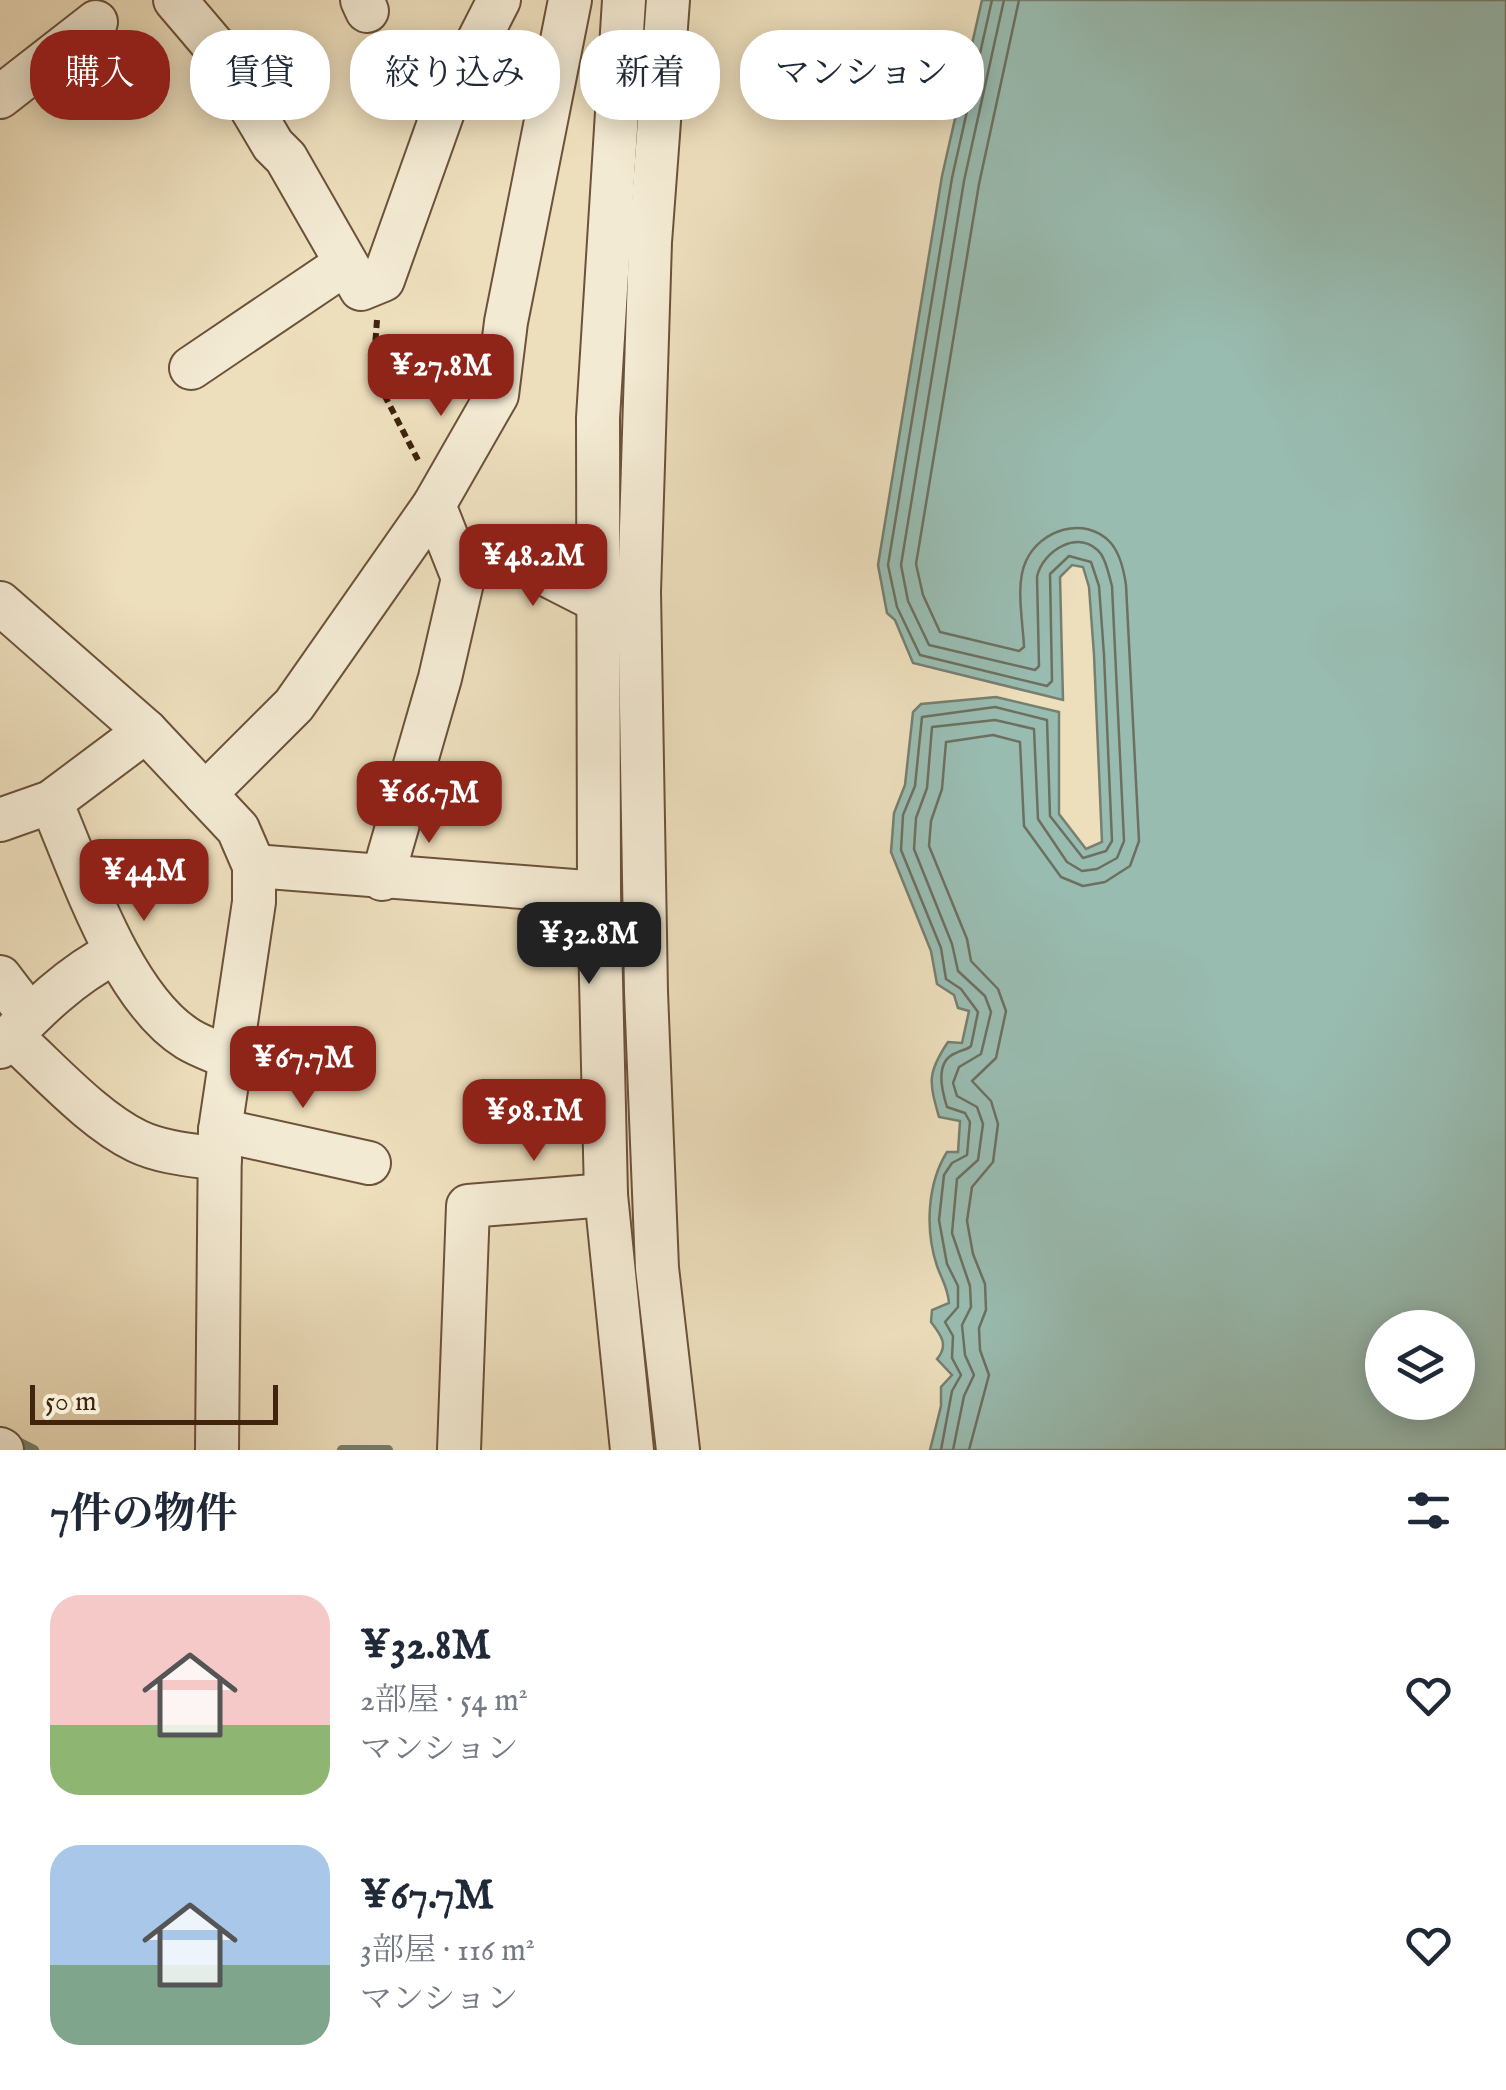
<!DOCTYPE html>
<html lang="ja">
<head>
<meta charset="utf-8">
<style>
	body { margin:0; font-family:"IM FELL English","Noto Serif JP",serif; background:#f2f2f3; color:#1f2937; height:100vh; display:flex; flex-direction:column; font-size:38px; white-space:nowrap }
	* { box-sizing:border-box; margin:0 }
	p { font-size:32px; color:#747a83 }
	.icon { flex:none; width:55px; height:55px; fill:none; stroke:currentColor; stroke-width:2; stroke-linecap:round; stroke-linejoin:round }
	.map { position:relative; height:1450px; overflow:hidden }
	.side { display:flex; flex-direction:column; background:#fff; flex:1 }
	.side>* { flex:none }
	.banner { position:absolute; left:30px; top:30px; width:1000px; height:90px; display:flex; gap:20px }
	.controls { position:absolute; left:1365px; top:1310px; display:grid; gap:20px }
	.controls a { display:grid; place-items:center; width:110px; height:110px; border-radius:50%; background:#fff; box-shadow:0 5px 25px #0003; font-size:50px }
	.scale { position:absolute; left:30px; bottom:25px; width:248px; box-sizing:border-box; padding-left:10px; border:5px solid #41230e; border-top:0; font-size:28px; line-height:35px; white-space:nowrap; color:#41230e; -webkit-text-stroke:8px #f3ead3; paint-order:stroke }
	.price { position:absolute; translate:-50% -85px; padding:0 22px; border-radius:20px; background:#8f2418; color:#fff; font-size:32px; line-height:65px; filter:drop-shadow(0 2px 5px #0008) }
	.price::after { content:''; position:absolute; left:50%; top:60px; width:30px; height:22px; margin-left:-15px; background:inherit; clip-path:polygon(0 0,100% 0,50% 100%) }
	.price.active { background:#222; color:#fff }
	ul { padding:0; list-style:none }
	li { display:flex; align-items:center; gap:30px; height:250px; padding:0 50px }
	li span { display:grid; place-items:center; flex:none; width:280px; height:200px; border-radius:30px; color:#555 }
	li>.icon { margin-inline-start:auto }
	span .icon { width:120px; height:120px; fill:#fffc; stroke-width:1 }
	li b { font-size:42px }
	h2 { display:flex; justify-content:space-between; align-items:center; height:120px; padding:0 50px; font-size:42px }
	.tag { padding:0 35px; border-radius:40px; background:#fff; box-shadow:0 5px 25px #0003; font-size:35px; line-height:90px }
	.tag.active { background:#8f2418; color:#fff }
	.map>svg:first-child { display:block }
</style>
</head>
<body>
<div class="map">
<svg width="1506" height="1450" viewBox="0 0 1506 1450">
	<rect width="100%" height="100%" fill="#eddebc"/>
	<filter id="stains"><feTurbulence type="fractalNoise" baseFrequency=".002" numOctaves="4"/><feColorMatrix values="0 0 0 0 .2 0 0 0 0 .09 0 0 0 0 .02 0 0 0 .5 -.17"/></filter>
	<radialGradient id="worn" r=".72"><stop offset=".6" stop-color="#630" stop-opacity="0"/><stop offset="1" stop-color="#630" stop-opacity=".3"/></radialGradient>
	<path fill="#99bcb1" stroke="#767f70" stroke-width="2.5" fill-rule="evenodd" d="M982,0H1506V1450H930L941,1406V1387L952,1375L937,1359C949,1345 941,1335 931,1322L932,1310L949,1303C948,1288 942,1280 937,1266C925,1230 927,1184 947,1152H958L960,1121L939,1117C929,1082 927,1073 948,1042L962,1043L969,1011L958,1008L954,995L937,984L931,951L891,852L894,813L905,785L913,712L921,704L996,697L1059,712V814L1086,849L1102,842L1094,655L1089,587L1083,567L1072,565L1060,577L1063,700L913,663L895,620L887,613L878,565L942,176ZM1382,1328H1458V1402H1382Z"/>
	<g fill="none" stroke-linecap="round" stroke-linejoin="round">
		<g stroke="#6d7060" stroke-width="2.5">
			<path d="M941,1450L952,1391L961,1375L952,1358L953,1336L945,1322L958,1307V1286L947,1264L939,1220L944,1175L952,1163L967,1155L970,1122L965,1113L947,1107C942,1091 934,1061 956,1053C961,1050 967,1050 971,1046L978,1012L961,989L946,979L941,948L901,850L903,815L915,786L922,717L995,707L1047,720L1050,816L1083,858L1106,851L1112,841L1104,655L1099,586L1091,562L1069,556L1050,574L1052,681L1047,686L920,655L897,607L888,565L952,178L992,0"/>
			<path d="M953,1450L964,1396L974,1375L965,1355L962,1325L971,1307L970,1286L952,1233L957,1179L978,1160L983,1124L977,1107L957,1096L953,1083L959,1067L981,1054L991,1012L985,996L958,971L952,944L914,849L916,818L927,788L932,727L995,720L1034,729L1038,819L1067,862L1082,871L1097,869L1117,858L1124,841L1112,586C1109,576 1107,563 1101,554C1080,527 1042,551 1037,577L1039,666L1035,670L929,645L908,601L901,565L964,181L1004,0"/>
			<path d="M969,1450L989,1375L980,1350L979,1328L986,1310L985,1284L973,1254L967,1221L972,1187L993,1162L998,1124L991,1101L972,1081L996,1058L1006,1011L998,989L971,961L967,939L929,846L931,821L942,789L946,742L993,735L1020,742L1024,826L1061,877L1083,886L1105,882L1130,866L1139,841L1126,585C1124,571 1120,553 1110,542C1084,515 1040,530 1026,561C1015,584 1023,622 1024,647L1019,651L940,632L923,595L916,564L979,184L1019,0"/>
		</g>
		<g stroke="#767f70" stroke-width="10">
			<path d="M10,1438L34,1450"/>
			<path d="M342,1450H388"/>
		</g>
		<g stroke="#6c523a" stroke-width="46">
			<g id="minor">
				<path d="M175,0L215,47L273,145L286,158L361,289L383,280L445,106L499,0"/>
				<path d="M362,0L367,11"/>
				<path d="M624,0L598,418L599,893L606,1195L632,1450"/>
				<path d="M668,0L650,242L639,592L646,992L657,1268L678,1450"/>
				<path d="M0,97L96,22"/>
				<path d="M191,368L345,264"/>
				<path d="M463,578L492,547L598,601"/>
				<path d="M0,603L146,731L238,829L254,866V902L220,1130L217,1450"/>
				<path d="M205,794L294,705L434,505L497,395L506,322L570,0"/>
				<path d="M51,802C81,872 122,998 188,1039C201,1047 217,1052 230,1058"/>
				<path d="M0,820L51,802L146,731"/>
				<path d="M254,866L599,893"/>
				<path d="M382,879L440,678L463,578L434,505"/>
				<path d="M0,977L29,1015"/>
				<path d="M11,1036C48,1069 93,1120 137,1141C162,1153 192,1155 220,1159"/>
				<path d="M0,1047C37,1009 69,976 116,952"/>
				<path d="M220,1130L369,1163"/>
				<path d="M0,1449L2,1450"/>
				<path d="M459,1450L468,1206L606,1195"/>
			</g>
		</g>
		<path stroke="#41230e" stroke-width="6" stroke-dasharray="8 5" stroke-linecap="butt" d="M377,320L373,373L418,460"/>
		<use href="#minor" stroke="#f3ead3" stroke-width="42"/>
	</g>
	<rect width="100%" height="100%" filter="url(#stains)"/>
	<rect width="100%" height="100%" fill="url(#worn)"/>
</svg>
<div class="controls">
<a><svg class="icon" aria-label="layers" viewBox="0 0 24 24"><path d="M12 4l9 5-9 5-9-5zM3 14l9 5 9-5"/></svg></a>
</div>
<div class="scale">50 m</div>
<b class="price" style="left:441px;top:419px">¥27.8M</b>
<b class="price" style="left:533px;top:609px">¥48.2M</b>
<b class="price" style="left:429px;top:846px">¥66.7M</b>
<b class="price" style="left:144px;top:924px">¥44M</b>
<b class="price active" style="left:589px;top:987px">¥32.8M</b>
<b class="price" style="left:303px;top:1111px">¥67.7M</b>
<b class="price" style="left:534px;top:1164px">¥98.1M</b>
<div class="banner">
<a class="tag active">購入</a>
<a class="tag">賃貸</a>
<a class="tag">絞り込み</a>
<a class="tag">新着</a>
<a class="tag">マンション</a>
</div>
</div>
<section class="side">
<h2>7件の物件<svg class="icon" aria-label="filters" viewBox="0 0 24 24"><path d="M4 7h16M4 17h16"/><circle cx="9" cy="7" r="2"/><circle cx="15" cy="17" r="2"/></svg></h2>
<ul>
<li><span style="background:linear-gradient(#f6c9c9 65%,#8fb573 0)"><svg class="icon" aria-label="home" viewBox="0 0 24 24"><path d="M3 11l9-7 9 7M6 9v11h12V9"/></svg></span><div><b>¥32.8M</b><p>2部屋 · 54 m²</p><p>マンション</p></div><svg class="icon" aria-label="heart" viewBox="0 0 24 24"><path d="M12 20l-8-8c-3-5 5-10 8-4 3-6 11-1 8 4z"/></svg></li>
<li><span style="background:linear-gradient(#a9c7e8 60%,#7fa58c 0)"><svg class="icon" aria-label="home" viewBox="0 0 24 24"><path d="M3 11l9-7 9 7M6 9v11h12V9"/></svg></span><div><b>¥67.7M</b><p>3部屋 · 116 m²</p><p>マンション</p></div><svg class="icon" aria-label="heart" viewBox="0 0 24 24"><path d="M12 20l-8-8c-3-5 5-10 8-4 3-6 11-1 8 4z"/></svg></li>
</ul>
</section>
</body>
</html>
